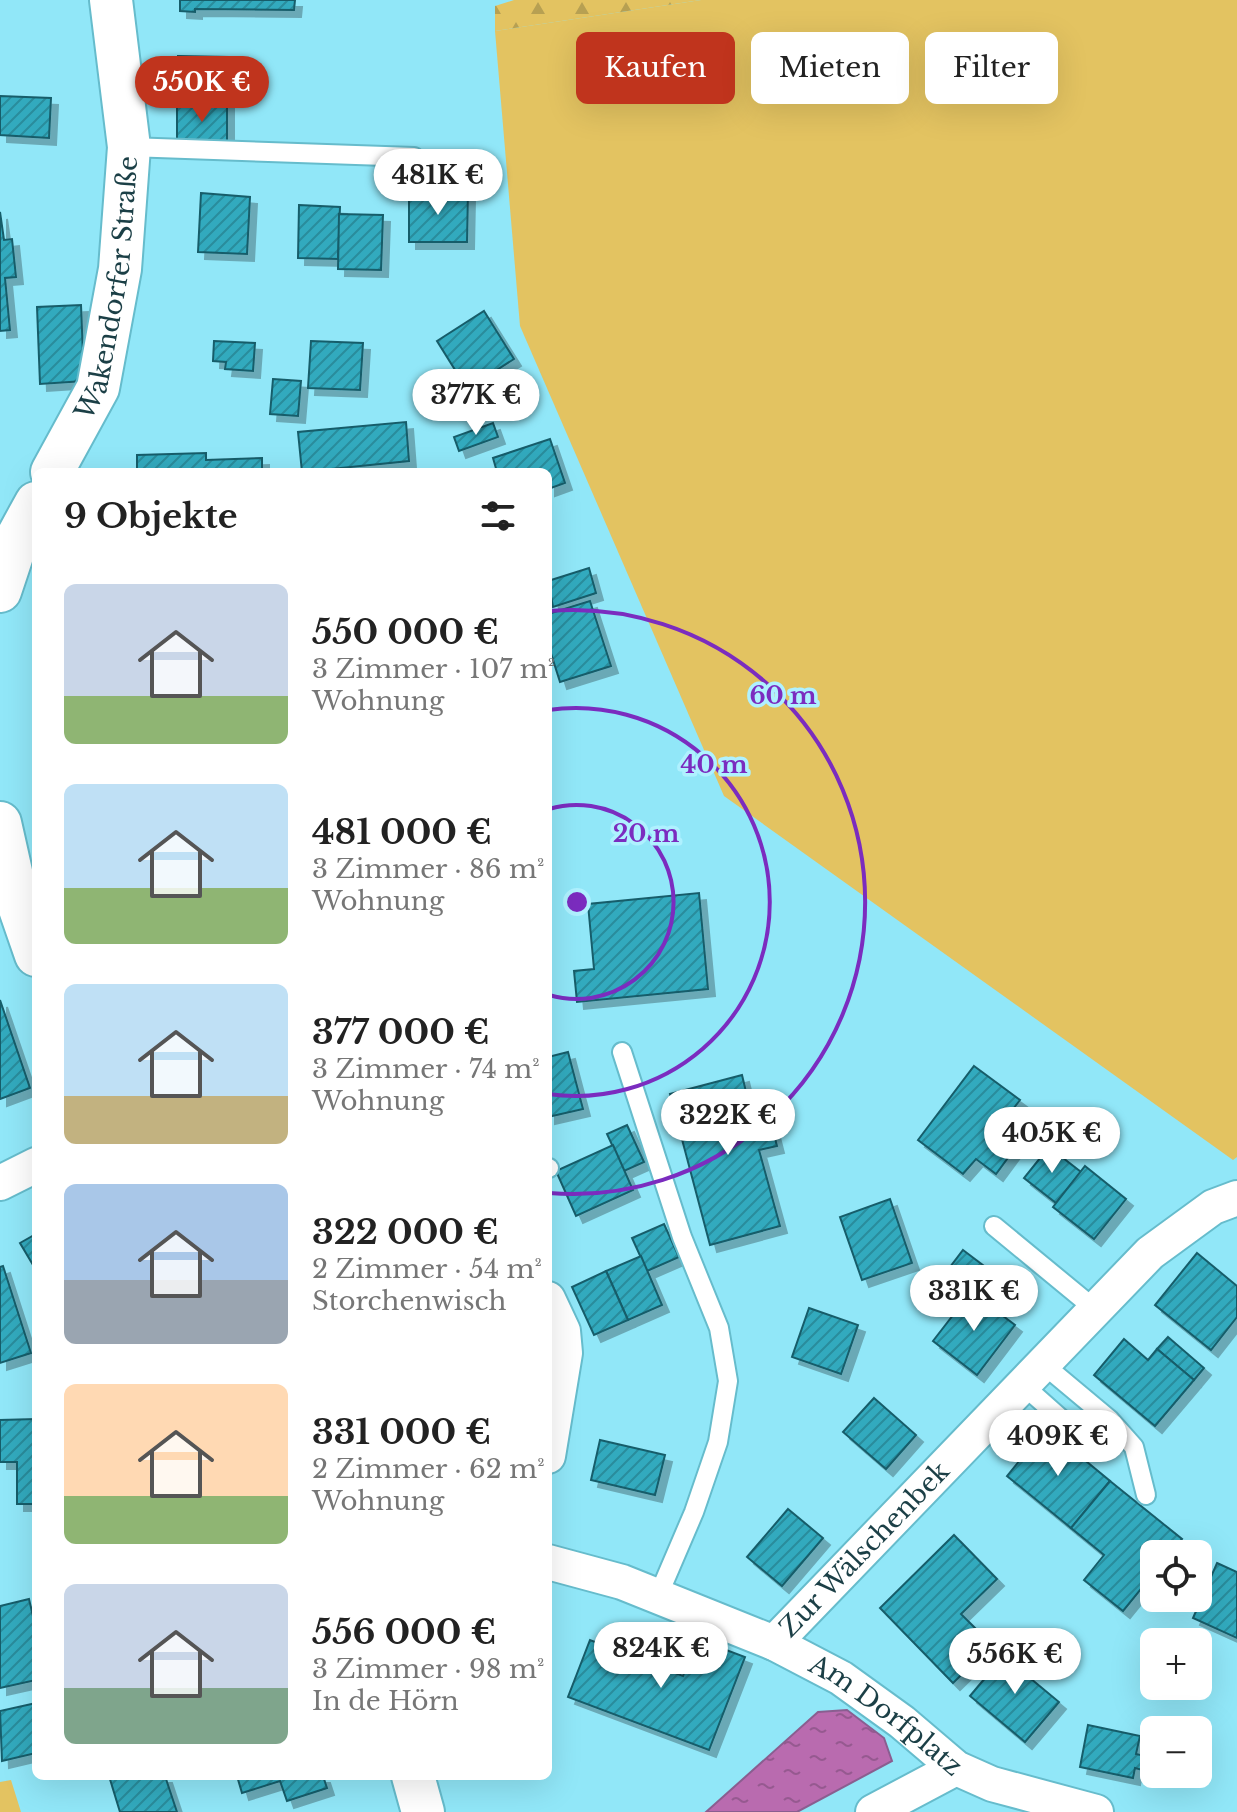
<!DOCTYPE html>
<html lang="de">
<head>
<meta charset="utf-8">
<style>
	body { margin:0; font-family:"Libre Baskerville",serif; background:#f6f6f6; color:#222; height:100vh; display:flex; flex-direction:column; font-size:30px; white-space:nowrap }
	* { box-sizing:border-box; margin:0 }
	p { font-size:26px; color:#767676 }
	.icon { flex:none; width:44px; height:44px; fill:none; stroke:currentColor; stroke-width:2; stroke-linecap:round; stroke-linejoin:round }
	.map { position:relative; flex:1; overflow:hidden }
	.side { position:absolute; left:32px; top:468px; width:520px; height:1312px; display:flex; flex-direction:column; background:#fff; border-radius:12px; box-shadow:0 8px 32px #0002 }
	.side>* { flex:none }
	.guide { position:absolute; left:576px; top:32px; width:540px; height:72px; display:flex; gap:16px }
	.fabs { position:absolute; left:1140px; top:1540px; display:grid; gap:16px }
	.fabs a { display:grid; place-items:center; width:72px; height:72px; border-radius:12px; background:#fff; box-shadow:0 8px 32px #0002; font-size:40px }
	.price { position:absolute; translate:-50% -68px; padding:0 18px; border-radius:28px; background:#fff; color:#222; font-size:26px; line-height:52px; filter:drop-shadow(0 2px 4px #0008) }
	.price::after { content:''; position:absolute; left:50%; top:48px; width:24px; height:18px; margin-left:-12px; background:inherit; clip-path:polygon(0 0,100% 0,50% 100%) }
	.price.on { background:#c0341d; color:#fff }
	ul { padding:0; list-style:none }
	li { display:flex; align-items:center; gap:24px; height:200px; padding:0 32px }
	li span { display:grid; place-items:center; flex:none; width:224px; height:160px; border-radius:12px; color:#555 }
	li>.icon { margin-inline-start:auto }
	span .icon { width:96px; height:96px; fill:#fffc; stroke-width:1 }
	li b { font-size:34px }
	h2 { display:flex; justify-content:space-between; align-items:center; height:96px; padding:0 32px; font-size:34px }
	.tag { padding:0 28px; border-radius:12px; background:#fff; box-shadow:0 8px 32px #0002; font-size:28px; line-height:72px }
	.tag.on { background:#c0341d; color:#fff }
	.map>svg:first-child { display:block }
</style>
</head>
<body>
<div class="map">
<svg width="1237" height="1812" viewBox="0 0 1237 1812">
	<defs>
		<pattern id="forest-firs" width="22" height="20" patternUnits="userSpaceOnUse" patternTransform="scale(2)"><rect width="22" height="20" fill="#e3c361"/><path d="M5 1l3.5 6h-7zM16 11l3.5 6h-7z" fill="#b7a052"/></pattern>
		<pattern id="water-ripples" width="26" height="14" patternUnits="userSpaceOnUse" patternTransform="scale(2)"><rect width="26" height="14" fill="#b96baf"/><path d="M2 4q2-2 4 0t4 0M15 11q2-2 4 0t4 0" fill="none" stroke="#965990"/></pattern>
		<pattern id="building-hatch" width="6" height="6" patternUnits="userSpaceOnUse" patternTransform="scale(2)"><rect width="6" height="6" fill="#31aabe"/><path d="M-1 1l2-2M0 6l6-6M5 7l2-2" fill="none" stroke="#298c9c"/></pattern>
		<filter id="shadow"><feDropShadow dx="7" dy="7" stdDeviation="0" flood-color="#0004"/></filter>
	</defs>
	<rect width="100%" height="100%" fill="#91e7f8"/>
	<g fill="#e3c361">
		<path d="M701,0H1237V1157L1233,1160L724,796L520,326L495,31Z"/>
		<path d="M11,1780L21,1812H0V1782Z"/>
	</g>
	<path fill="url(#forest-firs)" d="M514,0H701L495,31V6Z"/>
	<path fill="url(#water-ripples)" stroke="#8a5e90" stroke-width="2" d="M847,1710L884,1738L892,1761L797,1812H706L818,1712Z"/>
	<g fill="url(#building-hatch)" stroke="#185d6a" stroke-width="2" filter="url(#shadow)">
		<path d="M180,0H295L294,10L195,9V12L180,11Z"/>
		<path d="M178,56L228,57L227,102L177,101Z"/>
		<path d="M0,96L51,98L49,138L0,135Z"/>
		<path d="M177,101L227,102V147L177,146Z"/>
		<path d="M409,192H468L467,242H409Z"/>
		<path d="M201,193L250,197L247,254L198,252Z"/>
		<path d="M299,205L340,207L338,259L298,258Z"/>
		<path d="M0,212L4,240L12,239L16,277L5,278L10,330L0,331Z"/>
		<path d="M339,214L383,215L381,270L338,269Z"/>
		<path d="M81,305L84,381L40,384L37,307Z"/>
		<path d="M484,311L514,359L467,389L437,341Z"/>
		<path d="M214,341L255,343L253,371L225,369L226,362L213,361Z"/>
		<path d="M311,341L363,343L360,390L308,388Z"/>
		<path d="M273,379L301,381L298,416L270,414Z"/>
		<path d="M406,422L409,461L302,472L298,432Z"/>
		<path d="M493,423L498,437L459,451L454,437Z"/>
		<path d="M550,439L565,483L548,489V472H497L493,458Z"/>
		<path d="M206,453V460L262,458V472H137V455Z"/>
		<path d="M589,568L596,593L553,607L548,581Z"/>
		<path d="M590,601L611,666L560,682L548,644V614Z"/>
		<path d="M699,893L708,989L577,1002L574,971L594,969L588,904Z"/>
		<path d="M0,1000L30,1088L0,1099Z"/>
		<path d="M568,1052L583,1109L548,1117V1057Z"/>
		<path d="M974,1066L1020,1100L1010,1113L1030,1128L996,1174L976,1159L963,1174L918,1140Z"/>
		<path d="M742,1075L748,1100L764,1096L777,1146L759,1150L780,1226L710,1245L670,1094Z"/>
		<path d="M627,1125L644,1162L624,1171L607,1134Z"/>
		<path d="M613,1145L633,1190L576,1216L556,1171Z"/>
		<path d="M1049,1147L1081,1172L1056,1203L1024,1178Z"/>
		<path d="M1085,1166L1126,1199L1094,1239L1053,1207Z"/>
		<path d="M890,1199L912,1263L862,1280L840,1217Z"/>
		<path d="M664,1224L679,1257L647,1271L632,1238Z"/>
		<path d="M36,1234V1270L20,1243Z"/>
		<path d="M963,1250L996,1275L978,1297L971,1292L956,1311L931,1292Z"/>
		<path d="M1197,1253L1237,1286V1317L1211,1350L1155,1305Z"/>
		<path d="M641,1256L662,1305L628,1320L606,1271Z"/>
		<path d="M3,1266L31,1353L0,1363V1267Z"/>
		<path d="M606,1271L628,1320L594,1335L572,1287Z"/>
		<path d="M971,1292L1015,1325L977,1375L933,1341Z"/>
		<path d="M809,1308L858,1325L841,1374L792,1357Z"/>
		<path d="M1168,1337L1204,1368L1194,1380L1157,1349Z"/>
		<path d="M1124,1339L1148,1360L1157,1349L1194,1380L1155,1426L1094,1375Z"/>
		<path d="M874,1398L916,1435L886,1469L843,1432Z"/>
		<path d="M36,1419V1504H17V1462H0V1420Z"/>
		<path d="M1046,1428L1110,1481L1071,1528L1007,1476Z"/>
		<path d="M600,1440L665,1455L655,1495L591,1480Z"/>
		<path d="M1110,1481L1182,1539L1169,1554H1154V1573L1123,1611L1084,1580L1104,1555L1071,1528Z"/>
		<path d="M788,1509L823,1538L782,1586L747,1557Z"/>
		<path d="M954,1535L997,1579L961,1614L992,1645L953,1683L880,1608Z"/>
		<path d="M1217,1563L1237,1572V1638L1193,1618Z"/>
		<path d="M29,1599L36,1629V1680L0,1688V1606Z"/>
		<path d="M697,1639L745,1657L709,1750L568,1697L590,1640L683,1676Z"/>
		<path d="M1012,1646L1032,1663L1024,1673L1059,1702L1025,1742L970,1696Z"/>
		<path d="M36,1703V1753L2,1761L0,1711Z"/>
		<path d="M1088,1725L1140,1736L1136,1754L1154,1758V1773L1135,1768L1133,1778L1080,1767Z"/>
		<path d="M109,1776H165L177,1812H120Z"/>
		<path d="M237,1776H323L327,1788L287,1801L280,1781L242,1793Z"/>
	</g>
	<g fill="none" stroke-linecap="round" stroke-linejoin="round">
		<g stroke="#66bccc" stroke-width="22">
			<g id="service">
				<path d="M129,147L414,157"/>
				<path d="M622,1052L682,1237L719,1328L728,1381L718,1442L694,1512L658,1596"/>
				<path d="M548,1168H549"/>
				<path d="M994,1226L1096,1310"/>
				<path d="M1043,1364L1110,1420L1134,1447L1146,1495"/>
				<path d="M1023,1385L1076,1432"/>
			</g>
		</g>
		<g stroke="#66bccc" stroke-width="38">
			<g id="minor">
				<path d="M0,1183L36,1165"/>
				<path d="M548,1299L563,1331L565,1353L548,1456"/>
				<path id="s1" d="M548,1562L622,1582L774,1643L841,1678L902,1722L956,1768L992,1784L1096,1812"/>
				<path id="s2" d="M774,1643L1150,1253L1213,1207L1237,1198"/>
				<path d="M873,1812L956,1768"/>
			</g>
		</g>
		<g stroke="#66bccc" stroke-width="46">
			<g id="tertiary">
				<path id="s3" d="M52,472L98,388L120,269L129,147L111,0"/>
				<path d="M0,591L19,534L36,503"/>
				<path d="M0,823L18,903L36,955"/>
				<path d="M413,1776L423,1812"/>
			</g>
		</g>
		<use href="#service" stroke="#fff" stroke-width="18"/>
		<use href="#minor" stroke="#fff" stroke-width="34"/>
		<use href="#tertiary" stroke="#fff" stroke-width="42"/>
	</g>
	<g fill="none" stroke="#7b2cbf" stroke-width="4">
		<path d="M549 809A97 97 0 1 1 549 995"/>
		<path d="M548 710A194 194 0 1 1 548 1094"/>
		<path d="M549 611A292 292 0 1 1 549 1193"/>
	</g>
	<g text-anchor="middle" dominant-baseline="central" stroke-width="7" stroke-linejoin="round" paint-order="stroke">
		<g font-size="26" fill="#1b3f46" stroke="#aff1ff">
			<text stroke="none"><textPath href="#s3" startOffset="196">Wakendorfer Straße</textPath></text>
			<text stroke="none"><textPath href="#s2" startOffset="130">Zur Wälschenbek</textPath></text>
			<text stroke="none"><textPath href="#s1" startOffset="374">Am Dorfplatz</textPath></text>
		</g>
	</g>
	<circle cx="577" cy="902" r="12" fill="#7b2cbf" stroke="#aff1ff" stroke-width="4"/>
	<g font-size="24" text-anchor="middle" font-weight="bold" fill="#7b2cbf" stroke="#aff1ff" stroke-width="7" stroke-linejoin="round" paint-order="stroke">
		<text x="783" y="704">60 m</text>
		<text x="714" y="773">40 m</text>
		<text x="646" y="842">20 m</text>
	</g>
</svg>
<div class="fabs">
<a><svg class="icon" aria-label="locate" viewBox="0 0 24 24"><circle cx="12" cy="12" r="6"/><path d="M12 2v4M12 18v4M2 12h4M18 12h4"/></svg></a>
<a>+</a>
<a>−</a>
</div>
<b class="price on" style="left:202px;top:124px">550K €</b>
<b class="price" style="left:438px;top:217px">481K €</b>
<b class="price" style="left:476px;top:437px">377K €</b>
<b class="price" style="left:728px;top:1157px">322K €</b>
<b class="price" style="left:1052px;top:1175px">405K €</b>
<b class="price" style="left:974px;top:1333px">331K €</b>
<b class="price" style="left:1058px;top:1478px">409K €</b>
<b class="price" style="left:661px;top:1690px">824K €</b>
<b class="price" style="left:1015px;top:1696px">556K €</b>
<div class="guide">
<a class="tag on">Kaufen</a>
<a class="tag">Mieten</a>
<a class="tag">Filter</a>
</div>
<section class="side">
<h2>9 Objekte<svg class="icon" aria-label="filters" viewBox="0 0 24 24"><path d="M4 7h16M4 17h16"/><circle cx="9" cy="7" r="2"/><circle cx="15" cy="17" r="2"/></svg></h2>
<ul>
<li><span style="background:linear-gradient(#c9d6e8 70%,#8fb573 0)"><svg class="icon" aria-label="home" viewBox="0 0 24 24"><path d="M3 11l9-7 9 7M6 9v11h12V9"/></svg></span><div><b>550 000 €</b><p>3 Zimmer · 107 m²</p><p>Wohnung</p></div></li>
<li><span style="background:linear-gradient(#bfe0f5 65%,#8fb573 0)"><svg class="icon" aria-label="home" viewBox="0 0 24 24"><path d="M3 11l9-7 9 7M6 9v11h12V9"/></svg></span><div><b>481 000 €</b><p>3 Zimmer · 86 m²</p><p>Wohnung</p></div></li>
<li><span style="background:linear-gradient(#bfe0f5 70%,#c2b280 0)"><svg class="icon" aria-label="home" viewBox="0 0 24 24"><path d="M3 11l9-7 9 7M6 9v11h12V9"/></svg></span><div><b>377 000 €</b><p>3 Zimmer · 74 m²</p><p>Wohnung</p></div></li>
<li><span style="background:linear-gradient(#a9c7e8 60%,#9aa5b1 0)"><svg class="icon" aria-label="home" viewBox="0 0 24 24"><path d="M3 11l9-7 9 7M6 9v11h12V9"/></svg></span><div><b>322 000 €</b><p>2 Zimmer · 54 m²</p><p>Storchenwisch</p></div></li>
<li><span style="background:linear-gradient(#ffd9b3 70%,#8fb573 0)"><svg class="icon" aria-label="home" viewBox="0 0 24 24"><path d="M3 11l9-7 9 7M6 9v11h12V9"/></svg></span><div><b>331 000 €</b><p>2 Zimmer · 62 m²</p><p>Wohnung</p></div></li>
<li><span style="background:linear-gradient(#c9d6e8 65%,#7fa58c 0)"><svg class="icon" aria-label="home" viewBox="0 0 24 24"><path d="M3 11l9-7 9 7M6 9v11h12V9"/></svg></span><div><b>556 000 €</b><p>3 Zimmer · 98 m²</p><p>In de Hörn</p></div></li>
</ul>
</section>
</div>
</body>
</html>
